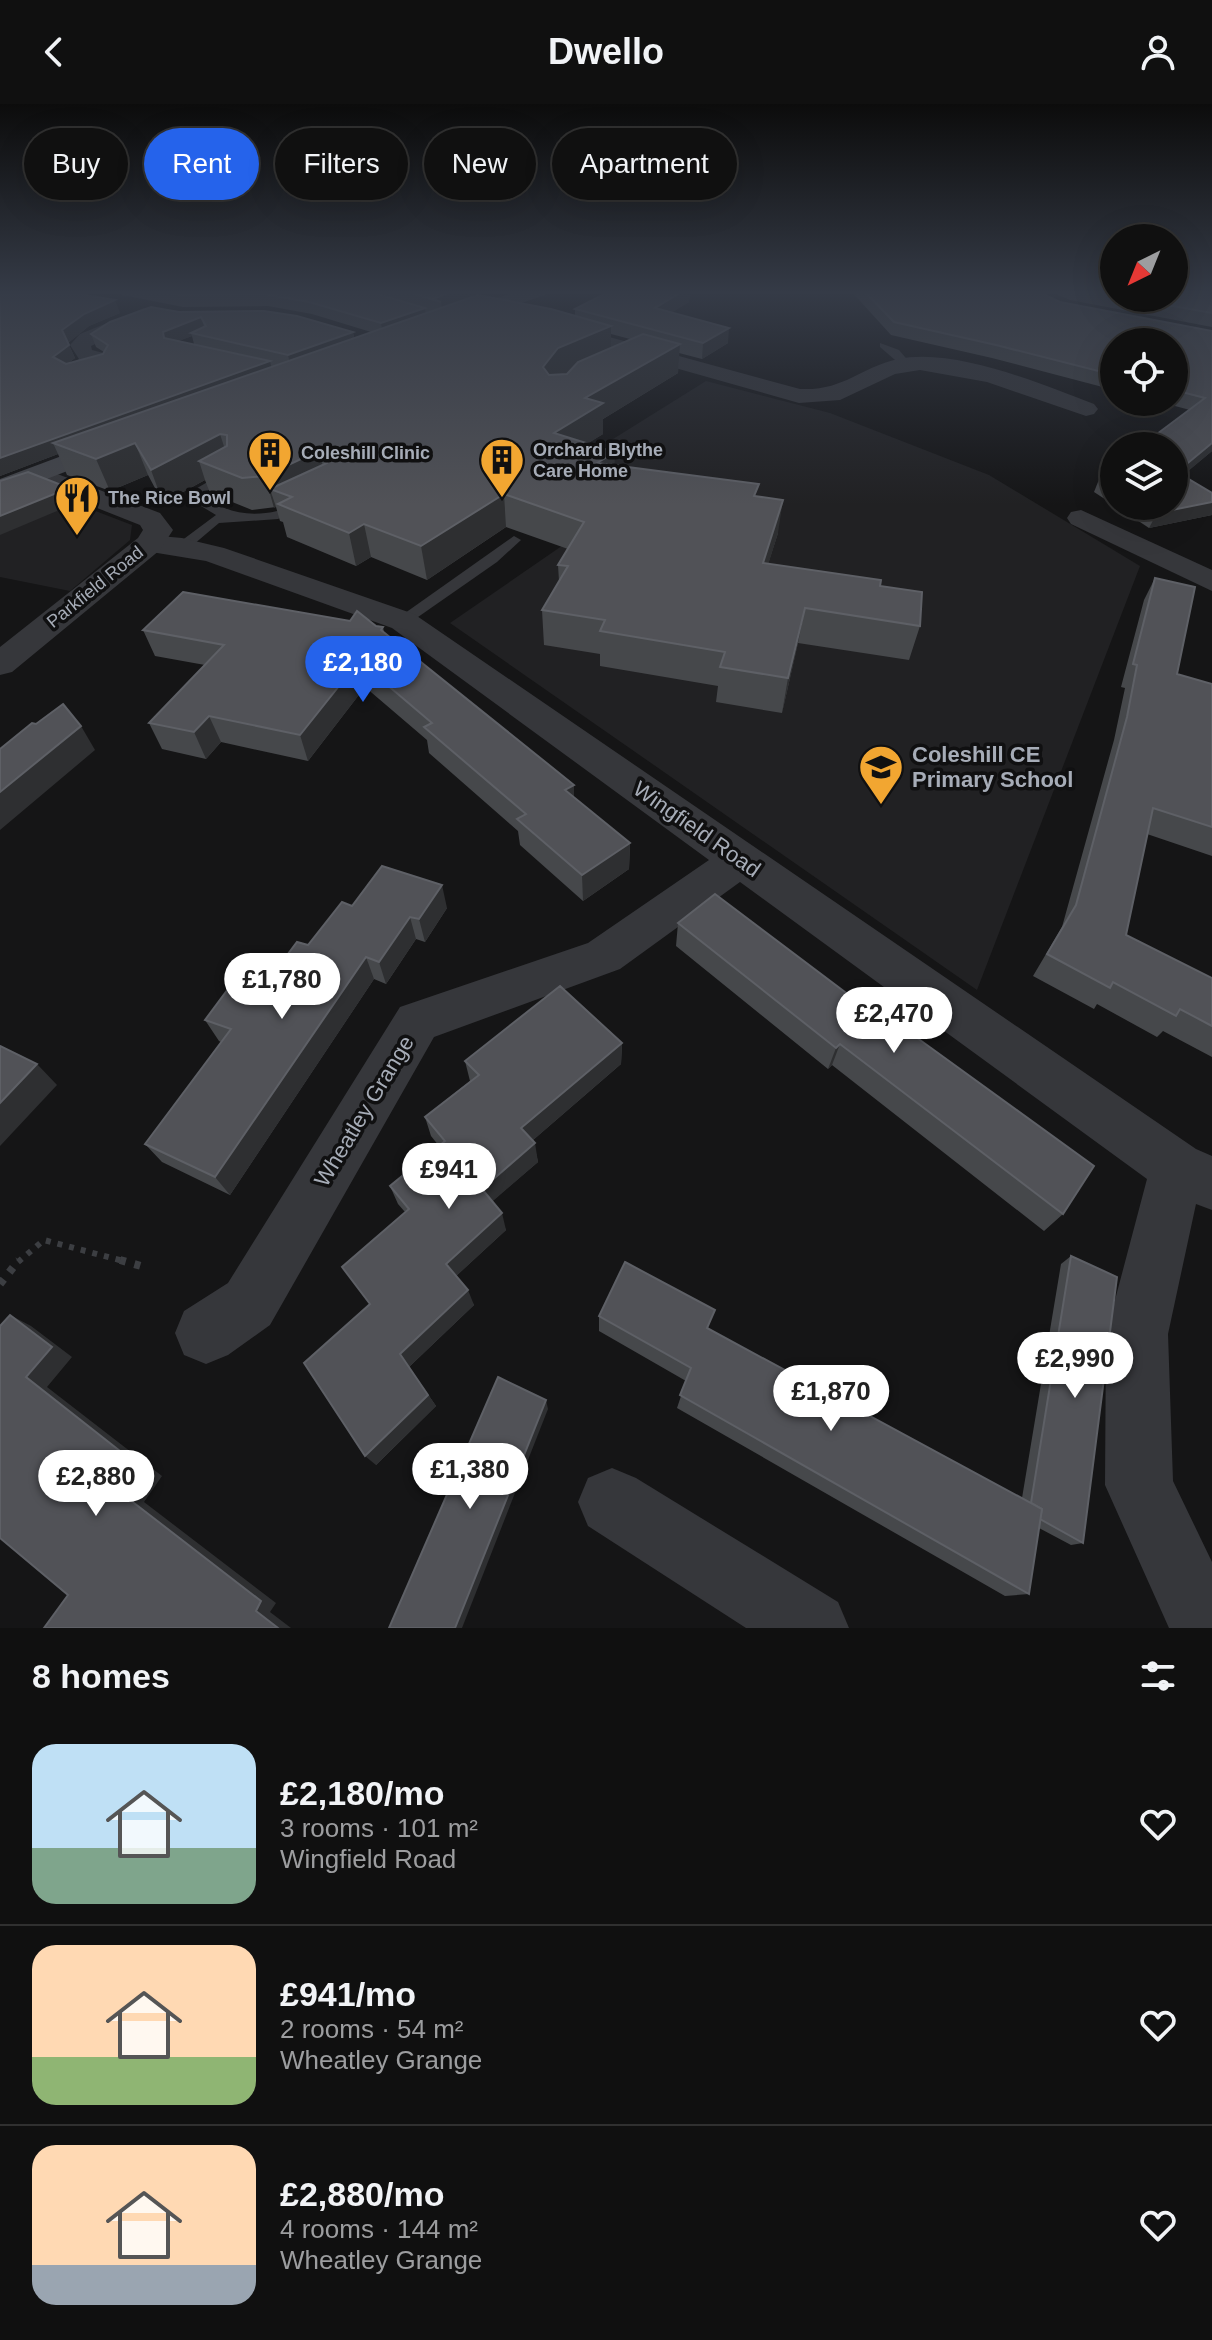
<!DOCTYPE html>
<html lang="en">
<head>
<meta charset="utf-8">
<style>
	body { margin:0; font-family:Helvetica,sans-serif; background:#191919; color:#f1f3f6; height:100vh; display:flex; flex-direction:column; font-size:30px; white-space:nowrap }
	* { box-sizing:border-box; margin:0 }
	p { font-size:26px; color:#9c9d9f }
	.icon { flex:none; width:44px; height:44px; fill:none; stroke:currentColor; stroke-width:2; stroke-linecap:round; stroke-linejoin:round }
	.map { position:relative; height:1524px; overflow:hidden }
	.details { display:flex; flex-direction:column; background:#101010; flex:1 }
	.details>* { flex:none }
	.hud { position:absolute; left:24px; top:24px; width:800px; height:72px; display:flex; gap:16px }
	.needle { width:52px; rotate:223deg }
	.tools { position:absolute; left:1100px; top:120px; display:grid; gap:16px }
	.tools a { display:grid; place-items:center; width:88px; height:88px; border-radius:50%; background:#101010; box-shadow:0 8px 32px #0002,0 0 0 2px #303030; font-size:40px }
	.price { position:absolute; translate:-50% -68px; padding:0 18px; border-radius:28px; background:#fff; color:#222; font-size:26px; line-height:52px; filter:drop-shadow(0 2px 4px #0008) }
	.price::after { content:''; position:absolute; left:50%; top:48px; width:24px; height:18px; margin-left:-12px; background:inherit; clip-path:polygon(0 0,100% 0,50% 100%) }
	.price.selected { background:#2563eb; color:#fff }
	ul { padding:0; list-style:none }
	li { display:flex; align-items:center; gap:24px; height:200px; padding:0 32px }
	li+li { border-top:2px solid #303030 }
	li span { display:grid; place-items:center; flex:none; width:224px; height:160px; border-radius:24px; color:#555 }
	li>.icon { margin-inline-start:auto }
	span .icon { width:96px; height:96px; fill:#fffc; stroke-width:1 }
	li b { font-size:34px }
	h2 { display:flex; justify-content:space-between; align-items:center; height:96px; padding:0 32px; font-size:34px }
	.tag { padding:0 28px; border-radius:36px; background:#101010; box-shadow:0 8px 32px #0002,0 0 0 2px #303030; font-size:28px; line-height:72px }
	.tag.selected { background:#2563eb; color:#fff }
	header { display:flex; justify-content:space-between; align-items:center; height:104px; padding:0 32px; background:#101010; font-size:36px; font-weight:700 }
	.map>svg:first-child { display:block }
</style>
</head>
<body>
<header><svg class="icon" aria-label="back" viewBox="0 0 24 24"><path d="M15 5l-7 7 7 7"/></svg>Dwello<svg class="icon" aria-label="person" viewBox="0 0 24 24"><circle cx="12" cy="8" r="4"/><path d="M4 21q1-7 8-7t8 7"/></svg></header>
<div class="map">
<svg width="1212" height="1524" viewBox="0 0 1212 1524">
	<rect width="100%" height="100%" fill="#151516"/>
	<g fill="#212123">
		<path d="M706,277L830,309L989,371L1140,462L977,886L450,519L643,386L573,360Z"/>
		<path d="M33,383L132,421L130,436L70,487L0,473V396Z"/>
	</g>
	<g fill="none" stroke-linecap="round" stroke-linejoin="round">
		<path stroke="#3c3e42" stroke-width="2" stroke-dasharray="2 3" stroke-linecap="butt" d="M1121,304L1139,298"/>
		<path stroke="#3c3e42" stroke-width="3" stroke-dasharray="2 4" stroke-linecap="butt" d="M1121,304L1125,303"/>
		<path stroke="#3c3e42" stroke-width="6" stroke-dasharray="5 7" stroke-linecap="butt" d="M18,1158L44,1136L127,1158"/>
		<g stroke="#3c3e42" stroke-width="8" stroke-dasharray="6 9" stroke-linecap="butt">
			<path d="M120,1156L148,1164"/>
			<path d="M0,1180L19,1156"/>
		</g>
		<g fill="#36373b" fill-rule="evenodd">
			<path d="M880,239L899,246L911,260L910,262H902L880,243Z"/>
			<path d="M230,365L236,369L234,372L205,388C220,410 252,413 277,407C285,405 293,400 301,397L307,401L278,415L219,419L187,446H177V440L216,411L201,402L192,387Z"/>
			<path d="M514,432L521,436L497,458L408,520H398V514Z"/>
		</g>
		<g fill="#36373b" fill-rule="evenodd">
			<path d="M144,204L154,210L151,214L91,242L92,246L107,250L110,255L107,260L73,271L65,270L62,265L79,255L70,241L80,230Z"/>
			<path d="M558,219L800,285C844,287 859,264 898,255C955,243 1041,280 1094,300L1098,305L1094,310L1086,312L987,278L920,266L895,270L840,296L799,299L551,229L548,225L551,221Z"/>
			<path d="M1081,406L1212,466V487L1071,420L1067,414L1071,408Z"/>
			<path d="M149,431L182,434L224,444L414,510L1196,1045L1212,1052V1106L1196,1100L1168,1230L1173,1377L1212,1458V1524H1169L1105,1381L1106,1230L1147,1075L740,778L620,865L434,933L270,1221L228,1251L206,1260L184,1251L175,1229L184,1207L228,1179L400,903L588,839L709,756L392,524L206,457L139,446L135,440L139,434Z"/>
			<path d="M612,1364L636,1374L838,1498L849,1524H746L588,1422L578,1398L588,1374Z"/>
		</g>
		<path fill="#36373b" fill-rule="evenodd" d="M39,363L160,409L173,426L160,446L12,568L0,571V543L138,434L143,426L140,421L29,377L25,371L29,365Z"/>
		<g fill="#44464b" fill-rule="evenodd">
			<path d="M518,187H547L545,191L460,220L453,222L443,216L446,212Z"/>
			<path d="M118,331L127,334L131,339L127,344L0,393V375Z"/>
		</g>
	</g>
	<g fill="#46484b" fill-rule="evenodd">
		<path d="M102,187H484L465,195L575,212V205L610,187H690L689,198L672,208L728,239L702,255L679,249L678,269L603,315V330L588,339L614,361L757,392L778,429L768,460L880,482L920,522L909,556L798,539L782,609L716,598L718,582L600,562V550L544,541L542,506L559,477L558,461L568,445L506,423L427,476L371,453L356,462L287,433L283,418L280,417L276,403L252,406L210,389L205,376L163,399L148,371L110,387L67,371L58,350L0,372V191L120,209L89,222L68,239L75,254L67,260L103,250L104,248L96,243L91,230L179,208L353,228L354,234L371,228L312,210L268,202L183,203ZM611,230L630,235L611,244ZM192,232L194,240L178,237Z"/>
		<path d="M851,187H1037L1060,198L1212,227V347L1183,371L1212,389V411L1149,424L1116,402H1174L1190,306L1160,298H1174V238H1114V286L992,254L891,231Z"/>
		<path d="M1049,187H1114V194H1174L1212,187V223L1070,196Z"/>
		<path d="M1114,363V401L1094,388L1100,373Z"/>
		<path d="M1155,474L1177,570L1212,580V752L1147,730L1126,831L1212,874V953L1163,927L1157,933L1097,900L1094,905L1033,872L1062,823L1114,636L1125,584L1121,583L1144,496Z"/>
		<path d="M376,522L383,523L384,528L574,694L630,739L629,765L583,797L520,741L518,727L429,649L427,636L365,583L308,657L221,638L206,655L162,645L149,619L205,561L155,552L143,526Z"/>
		<path d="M352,802L447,804L425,838L416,835L386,880L374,875L230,1091L162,1058L145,1040L221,938L219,937L205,916L261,886Z"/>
		<path d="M678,819L894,925L1063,1110L1044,1127L832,961L828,965L676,842Z"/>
		<path d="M622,939L621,960L533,1036L538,1058L492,1097L506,1126L456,1172L474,1201L409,1263L436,1302L376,1361L369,1201L405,1108L398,1100L390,1082L439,1042L431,1032L425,1013L470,977L465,957Z"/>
		<path d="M1071,1152L1083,1439L1071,1441L1039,1424L1029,1490L1005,1492L677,1304L686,1277L599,1227V1212L708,1225L1022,1394L1061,1160Z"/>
	</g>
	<g fill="#2e2f31">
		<path d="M452,187H483L442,205L441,198L433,196Z"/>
		<path d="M683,187H690L689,198L655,219V204Z"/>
		<path d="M115,196L120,209L89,222L68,239L62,226L84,210Z"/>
		<path d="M425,204L426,216L383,232L381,219Z"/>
		<path d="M201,213L205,226L191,229L192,232L168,241L164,234L163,228Z"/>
		<path d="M611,222V250L559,273L544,293L543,263L558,244Z"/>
		<path d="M729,224L728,239L702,255L703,239Z"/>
		<path d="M353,228L355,241L291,264L288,251Z"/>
		<path d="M680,240L678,269L603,315V330L555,360L554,329L585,294Z"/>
		<path d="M69,241L75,254L59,266L53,253Z"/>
		<path d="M270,257L273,270L53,339L58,350L0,372V354Z"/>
		<path d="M220,330L230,361L199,357L205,376L163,399L151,366Z"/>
		<path d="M135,339L148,371L110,387L96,355Z"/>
		<path d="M1212,339V347L1174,379L1177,368Z"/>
		<path d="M615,348L614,379L597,359Z"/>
		<path d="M320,351L328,383L270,385L276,403L274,404L265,372L303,354Z"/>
		<path d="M69,384L76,399L0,431V412Z"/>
		<path d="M504,390L506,423L427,476L421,442Z"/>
		<path d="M783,396L778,429L758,493L763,459Z"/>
		<path d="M1212,398V411L1149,424L1157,409Z"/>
		<path d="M364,420L371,453L356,462L349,429Z"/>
		<path d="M805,504L798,539L782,609L788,574Z"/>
		<path d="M359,557L365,583L308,657L300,631Z"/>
		<path d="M209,612L221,638L206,655L194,628Z"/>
		<path d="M81,622L95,646L0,726V688Z"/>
		<path d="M574,681V707L565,686Z"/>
		<path d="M630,739L629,765L583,797L582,771Z"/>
		<path d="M442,781L447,804L425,838L419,815Z"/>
		<path d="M410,813L416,835L386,880L379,858Z"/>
		<path d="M366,853L374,875L230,1091L215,1073Z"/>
		<path d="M622,939L621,960L525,1043L521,1024Z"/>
		<path d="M840,940L832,961L828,965L836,944Z"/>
		<path d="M37,960L57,981L0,1042V999Z"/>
		<path d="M535,1039L538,1058L486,1103L482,1085Z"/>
		<path d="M502,1109L506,1126L453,1175L446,1160Z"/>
		<path d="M468,1186L474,1201L409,1263L436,1302L376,1361L365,1352L400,1250Z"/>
		<path d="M10,1211L31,1222L72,1253L47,1283L162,1372L144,1398L276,1499L270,1508L291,1524H278L256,1507L125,1392L26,1273Z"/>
		<path d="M546,1296L548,1305L462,1524H455Z"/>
	</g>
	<g fill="#515257" stroke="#5e6066" stroke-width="2">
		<path d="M162,187H367L425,204L381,219L309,198L264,190L179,191Z"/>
		<path d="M405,187H452L433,195L441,198Z"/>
		<path d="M610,187H683L655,204L729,224L703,239L575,205Z"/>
		<path d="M864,187H1037L1060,198L1212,227V339L1177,368L1212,389V398L1157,409L1146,402H1174V342H1141L1205,294L1174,286V238H1114V271L996,241L894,218Z"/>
		<path d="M1093,187H1114V191Z"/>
		<path d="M1174,187H1212V209L1128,194H1174Z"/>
		<path d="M79,190L115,196L84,210L62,226L69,241L53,253L66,260L103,250L108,241L91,230L110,218L151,203L179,208L264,207L297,212L353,228L288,251L191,229L206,222L201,213L163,228L164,234L270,257L0,354V191Z"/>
		<path d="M478,191L551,205L611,222L558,244L543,263L549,271L567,270L578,258L643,230L680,240L585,294L603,299L554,329L615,348L597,359L759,380L754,392L783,396L763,459L881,476L880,482L922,488L920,522L805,504L788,574L720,563L725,548L600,527L605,516L542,506L568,462L558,461L584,418L504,390L421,442L364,420L349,429L278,400L292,393L270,385L327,359L328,355L320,351L303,354L265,372L242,374L199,357L227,342V331L220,330L151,366L135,339L96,355L53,339Z"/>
		<path d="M1114,363V382L1100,373Z"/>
		<path d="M28,368L69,384L0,412V377Z"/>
		<path d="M1155,474L1195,483L1177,570L1212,580V723L1153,704L1126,831L1212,874V922L1180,905L1176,912L1113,878L1110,884L1047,850L1076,801L1127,613L1137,561L1133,560Z"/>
		<path d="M183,488L350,517L357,507L376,522L383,523L381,526L574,681L565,686L630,739L582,771L517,715L526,710L424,623L432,619L359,557L300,631L209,612L194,628L149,619L224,541L143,526Z"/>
		<path d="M63,600L81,622L0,688V645L32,619L36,620Z"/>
		<path d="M382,762L442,781L419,815L410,813L379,858L366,853L215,1073L145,1040L231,925L205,916L234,877L261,886L297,838L308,841L342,798L352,802Z"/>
		<path d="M715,790L894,925L898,920L1094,1062L1063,1110L840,940L836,944L678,819Z"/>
		<path d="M560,882L622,939L521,1024L535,1039L482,1085L502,1109L446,1160L468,1186L400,1250L428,1291L365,1352L304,1259L370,1200L342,1163L409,1105L390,1082L445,1037L425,1013L479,971L465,957Z"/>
		<path d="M0,942L37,960L0,999Z"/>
		<path d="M1071,1152L1117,1173L1083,1439L1040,1415L1042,1405L1031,1399Z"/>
		<path d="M625,1158L715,1206L707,1224L1042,1405L1029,1490L680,1291L691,1264L599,1212Z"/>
		<path d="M10,1211L52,1243L26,1273L144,1366L125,1392L261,1497L256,1507L278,1524H44L68,1491L0,1434V1222Z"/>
		<path d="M498,1273L546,1296L455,1524H389Z"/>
	</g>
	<linearGradient id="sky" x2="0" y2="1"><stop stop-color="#0c0c0c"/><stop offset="0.47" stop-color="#353b47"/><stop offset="1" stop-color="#353b47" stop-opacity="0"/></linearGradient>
	<rect width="1212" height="401" fill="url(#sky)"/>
	<defs>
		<g id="building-pin" transform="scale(2.3)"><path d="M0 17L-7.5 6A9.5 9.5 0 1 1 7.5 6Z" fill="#f2a631" stroke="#101011"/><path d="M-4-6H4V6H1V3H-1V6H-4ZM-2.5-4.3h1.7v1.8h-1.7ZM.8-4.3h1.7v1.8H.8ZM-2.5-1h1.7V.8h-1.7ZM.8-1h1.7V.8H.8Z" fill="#111"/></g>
		<g id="restaurant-pin" transform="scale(2.3)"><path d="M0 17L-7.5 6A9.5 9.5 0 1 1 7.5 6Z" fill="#f2a631" stroke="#101011"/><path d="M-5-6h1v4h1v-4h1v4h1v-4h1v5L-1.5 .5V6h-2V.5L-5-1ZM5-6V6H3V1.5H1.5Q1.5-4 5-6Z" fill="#111"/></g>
		<g id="school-pin" transform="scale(2.3)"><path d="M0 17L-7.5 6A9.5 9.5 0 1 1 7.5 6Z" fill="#f2a631" stroke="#101011"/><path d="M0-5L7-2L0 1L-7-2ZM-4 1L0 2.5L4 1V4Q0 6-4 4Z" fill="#111"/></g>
	</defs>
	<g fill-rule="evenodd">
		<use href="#building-pin" x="270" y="349"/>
		<use href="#building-pin" x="502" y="356"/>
		<use href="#restaurant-pin" x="77" y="394"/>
		<use href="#school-pin" x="881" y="663"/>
	</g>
	<g text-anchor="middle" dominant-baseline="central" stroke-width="7" stroke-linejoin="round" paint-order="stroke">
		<g font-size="18" font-weight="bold" fill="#a6acb7" stroke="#101011" text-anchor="start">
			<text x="533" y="346">Orchard Blythe<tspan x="533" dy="21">Care Home</tspan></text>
			<text x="301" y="349">Coleshill Clinic</text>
			<text x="108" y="394">The Rice Bowl</text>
		</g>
		<g font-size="18" fill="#a6acb7" stroke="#101011">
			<text transform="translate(95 483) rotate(-39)">Parkfield Road</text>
		</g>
		<g font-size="22" font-weight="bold" fill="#a6acb7" stroke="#101011" text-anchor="start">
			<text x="912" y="650">Coleshill CE<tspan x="912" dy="25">Primary School</tspan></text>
		</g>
		<g font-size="22" fill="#a6acb7" stroke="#101011">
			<text transform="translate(697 725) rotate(35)">Wingfield Road</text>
			<text transform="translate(364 1007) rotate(-59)">Wheatley Grange</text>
		</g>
	</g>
</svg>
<div class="tools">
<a><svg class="needle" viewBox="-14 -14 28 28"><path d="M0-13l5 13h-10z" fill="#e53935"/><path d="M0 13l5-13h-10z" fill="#9c9d9f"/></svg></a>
<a><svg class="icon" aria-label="locate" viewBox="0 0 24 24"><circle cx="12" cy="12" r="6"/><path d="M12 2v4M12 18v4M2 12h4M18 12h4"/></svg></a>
<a><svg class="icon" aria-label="layers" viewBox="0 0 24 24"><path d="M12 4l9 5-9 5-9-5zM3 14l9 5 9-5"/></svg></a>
</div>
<b class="price selected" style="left:363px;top:600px">£2,180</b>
<b class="price" style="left:282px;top:917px">£1,780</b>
<b class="price" style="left:894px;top:951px">£2,470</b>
<b class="price" style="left:449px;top:1107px">£941</b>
<b class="price" style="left:1075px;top:1296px">£2,990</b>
<b class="price" style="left:831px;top:1329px">£1,870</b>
<b class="price" style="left:470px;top:1407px">£1,380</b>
<b class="price" style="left:96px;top:1414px">£2,880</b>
<div class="hud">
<a class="tag">Buy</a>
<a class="tag selected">Rent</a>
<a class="tag">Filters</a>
<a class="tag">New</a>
<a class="tag">Apartment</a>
</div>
</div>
<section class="details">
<h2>8 homes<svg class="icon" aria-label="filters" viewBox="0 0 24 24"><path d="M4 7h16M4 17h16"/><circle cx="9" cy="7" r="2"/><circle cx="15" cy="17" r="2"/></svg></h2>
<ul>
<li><span style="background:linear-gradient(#bfe0f5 65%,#7fa58c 0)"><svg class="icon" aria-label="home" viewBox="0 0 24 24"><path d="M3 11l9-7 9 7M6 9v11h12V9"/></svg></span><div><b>£2,180/mo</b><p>3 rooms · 101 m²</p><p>Wingfield Road</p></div><svg class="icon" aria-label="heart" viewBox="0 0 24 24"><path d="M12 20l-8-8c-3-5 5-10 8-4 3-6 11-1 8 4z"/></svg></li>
<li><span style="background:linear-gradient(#ffd9b3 70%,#8fb573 0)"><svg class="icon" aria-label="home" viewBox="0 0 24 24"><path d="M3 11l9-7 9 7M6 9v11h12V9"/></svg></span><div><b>£941/mo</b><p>2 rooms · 54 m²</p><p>Wheatley Grange</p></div><svg class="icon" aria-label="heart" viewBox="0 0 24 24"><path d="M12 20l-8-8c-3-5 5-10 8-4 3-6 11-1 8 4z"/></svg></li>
<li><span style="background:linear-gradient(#ffd9b3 75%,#9aa5b1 0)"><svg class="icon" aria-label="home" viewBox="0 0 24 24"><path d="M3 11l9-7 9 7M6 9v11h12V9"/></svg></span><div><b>£2,880/mo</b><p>4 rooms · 144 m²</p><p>Wheatley Grange</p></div><svg class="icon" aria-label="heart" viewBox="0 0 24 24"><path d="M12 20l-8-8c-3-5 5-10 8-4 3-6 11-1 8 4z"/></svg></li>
</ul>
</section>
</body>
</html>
